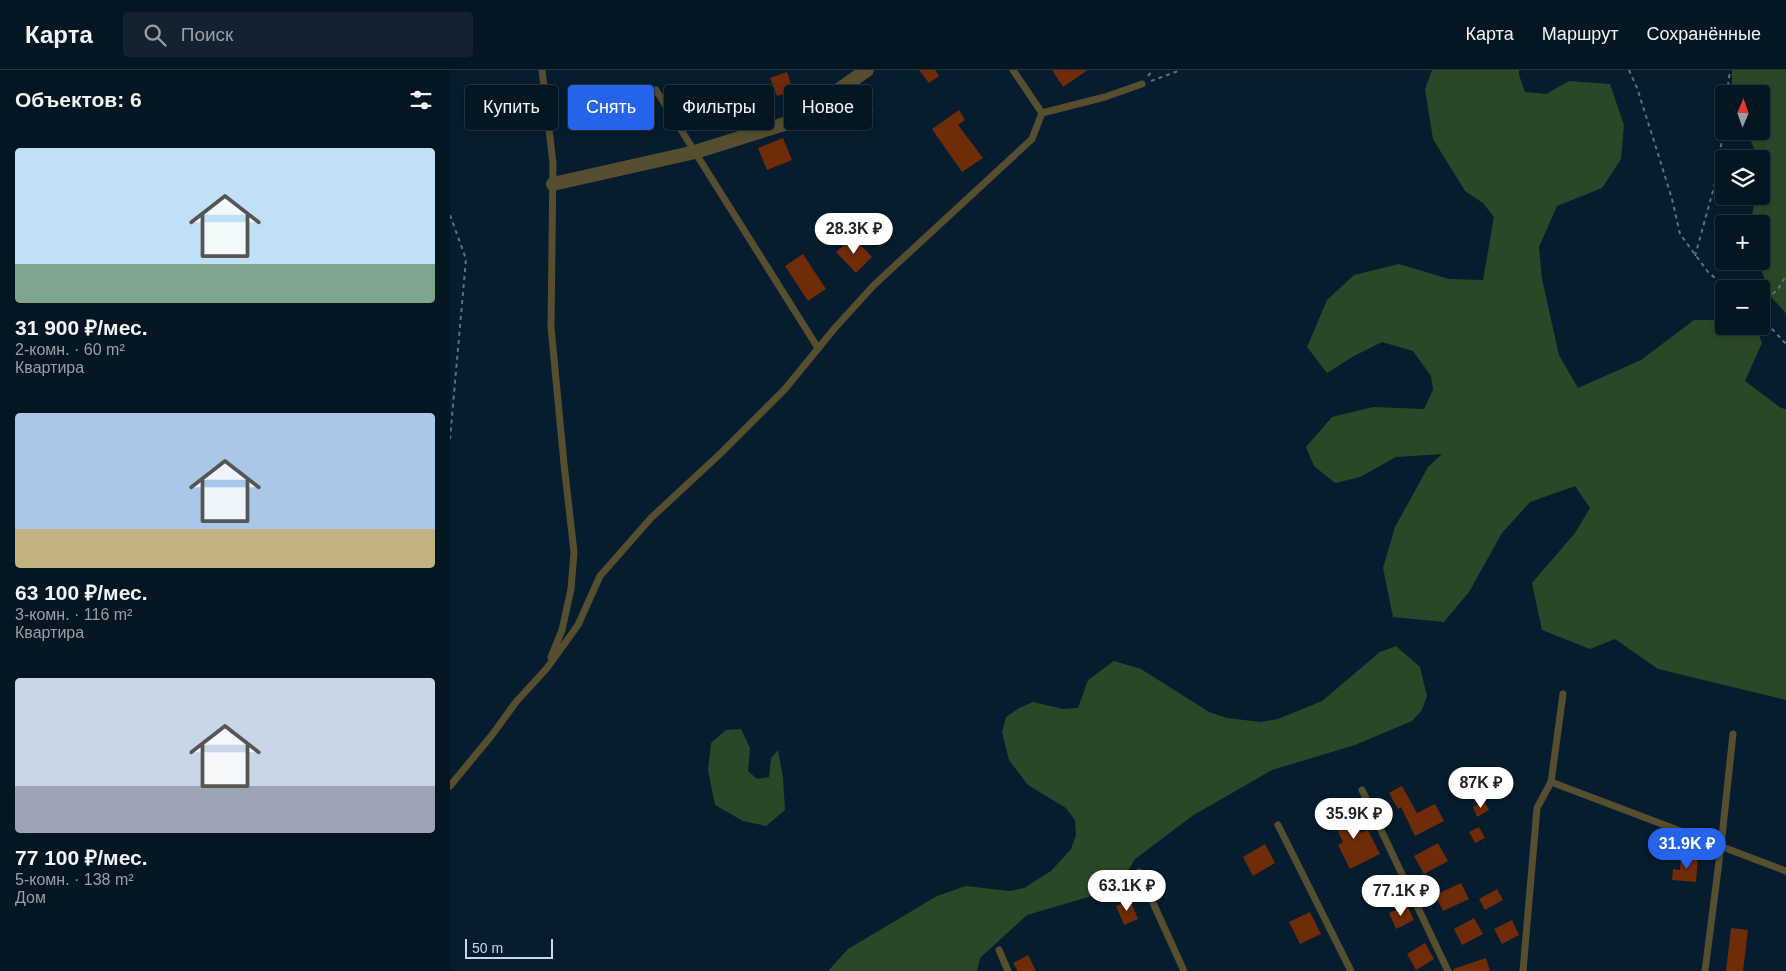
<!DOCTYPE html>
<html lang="ru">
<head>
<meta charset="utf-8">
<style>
	body { margin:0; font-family:Helvetica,sans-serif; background:#12232f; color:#f1f3f6; height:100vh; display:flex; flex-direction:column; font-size:19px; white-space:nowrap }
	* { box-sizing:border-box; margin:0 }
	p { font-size:16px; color:#979fa5 }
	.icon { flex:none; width:28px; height:28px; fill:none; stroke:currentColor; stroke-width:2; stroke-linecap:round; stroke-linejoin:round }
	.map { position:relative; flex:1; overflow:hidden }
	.side { display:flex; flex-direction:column; background:#041622; width:450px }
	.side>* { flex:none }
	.banner { position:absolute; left:15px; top:15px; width:475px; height:45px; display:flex; gap:10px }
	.needle { width:32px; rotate:2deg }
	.fabs { position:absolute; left:1265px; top:15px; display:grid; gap:10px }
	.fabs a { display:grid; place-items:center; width:55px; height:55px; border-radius:5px; background:#041622; box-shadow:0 2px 8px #0003,0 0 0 1px #253540; font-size:25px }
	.scale { position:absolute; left:15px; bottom:12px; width:88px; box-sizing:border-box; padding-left:5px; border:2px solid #cad8e5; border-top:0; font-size:14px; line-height:18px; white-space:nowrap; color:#cad8e5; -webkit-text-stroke:4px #051d2e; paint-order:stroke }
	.price { position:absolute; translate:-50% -42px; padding:0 11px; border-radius:18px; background:#fff; color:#222; font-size:16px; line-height:32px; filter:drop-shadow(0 1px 2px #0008) }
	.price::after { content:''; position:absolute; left:50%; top:30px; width:15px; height:11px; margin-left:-8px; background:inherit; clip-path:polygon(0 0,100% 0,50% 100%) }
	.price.on { background:#2563eb; color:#fff }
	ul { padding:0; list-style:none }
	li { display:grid; align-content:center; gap:10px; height:265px; padding:0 15px }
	li span { display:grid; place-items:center; height:155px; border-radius:5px; color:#555 }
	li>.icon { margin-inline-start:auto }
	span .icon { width:90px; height:90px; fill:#fffc; stroke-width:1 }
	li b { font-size:21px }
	h2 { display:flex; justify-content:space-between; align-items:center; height:60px; padding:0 15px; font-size:21px }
	.pill { padding:0 18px; border-radius:5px; background:#041622; box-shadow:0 2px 8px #0003,0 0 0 1px #253540; font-size:18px; line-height:45px }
	.pill.on { background:#2563eb; color:#fff }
	header { display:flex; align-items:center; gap:30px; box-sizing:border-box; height:70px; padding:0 25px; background:#041622; border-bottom:1px solid #253540 }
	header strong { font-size:24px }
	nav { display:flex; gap:28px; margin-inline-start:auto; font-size:18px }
	.search { width:350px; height:45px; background:#12232f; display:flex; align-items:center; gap:12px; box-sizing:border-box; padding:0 18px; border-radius:5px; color:#979fa5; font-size:19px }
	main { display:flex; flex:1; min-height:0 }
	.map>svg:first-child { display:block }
</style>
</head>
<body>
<header>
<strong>Карта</strong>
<div class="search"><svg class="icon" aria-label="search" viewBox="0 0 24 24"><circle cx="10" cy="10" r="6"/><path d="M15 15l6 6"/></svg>Поиск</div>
<nav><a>Карта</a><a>Маршрут</a><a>Сохранённые</a></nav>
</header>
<main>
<section class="side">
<h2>Объектов: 6<svg class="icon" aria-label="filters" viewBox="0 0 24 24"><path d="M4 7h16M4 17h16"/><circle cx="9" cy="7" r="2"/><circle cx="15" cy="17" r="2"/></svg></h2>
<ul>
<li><span style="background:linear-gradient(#bfe0f5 75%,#7fa58c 0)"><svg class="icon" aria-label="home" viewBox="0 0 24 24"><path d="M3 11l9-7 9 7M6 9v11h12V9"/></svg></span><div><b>31 900 ₽/мес.</b><p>2-комн. · 60 m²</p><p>Квартира</p></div></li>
<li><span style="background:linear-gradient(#a9c7e8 75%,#c2b280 0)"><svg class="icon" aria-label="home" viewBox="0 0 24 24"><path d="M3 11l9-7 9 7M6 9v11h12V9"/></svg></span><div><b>63 100 ₽/мес.</b><p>3-комн. · 116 m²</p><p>Квартира</p></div></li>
<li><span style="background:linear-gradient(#c9d6e8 70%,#9aa5b1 0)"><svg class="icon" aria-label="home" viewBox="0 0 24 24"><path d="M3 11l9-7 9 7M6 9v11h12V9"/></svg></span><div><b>77 100 ₽/мес.</b><p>5-комн. · 138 m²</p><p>Дом</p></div></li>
</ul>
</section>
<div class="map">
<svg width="1336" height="901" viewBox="0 0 1336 901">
	<rect width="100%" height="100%" fill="#051d2e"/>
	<g fill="#2a4828">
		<path d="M982,0H1069V5L1075,22L1096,24L1119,11L1160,14L1174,55L1171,89L1152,118L1107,136L1089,177L1092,209L1109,285L1128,318L1191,290L1244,250H1274V256H1306L1312,273L1295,311L1331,338L1336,339V630L1208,599L1165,569L1140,579L1092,560L1082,513L1125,463L1140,438L1125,416L1080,432L1052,463L1019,522L994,552L943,547L933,498L945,457L978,397L992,384L946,387L910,407L885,413L864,396L856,377L882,347L923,337L974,339L983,320L981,306L963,281L932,272L904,286L877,303L857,277L877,230L904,205L949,194L999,209L1033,210L1044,147L1033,133L1015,121L983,69L975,19Z"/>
		<path d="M1282,0H1336V243L1321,227L1308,191H1311V154H1300L1306,126H1311V89H1308L1297,61H1311V24H1282Z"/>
		<path d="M946,576L970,597L977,626L972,640L962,651L905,675L822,700L742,746L684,790L669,818L577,845L530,888L527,901H378L398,879L487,826L516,816L560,821L574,818L601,801L621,779L626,765L625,750L616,738L578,715L559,690L552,662L556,647L569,638L583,632L613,639L628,638L638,610L664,591L691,599L759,642L777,648L811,652L828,649L872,631L930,582Z"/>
		<path d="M291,659L300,678L298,701L307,709L319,707L321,688L328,680L333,707L335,740L316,756L293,751L265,735L258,700L261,673L276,660Z"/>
	</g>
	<g fill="#702b09">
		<path d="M469,0H485L489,6L479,13Z"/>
		<path d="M602,0H638L613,17Z"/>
		<path d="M337,2L343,21L327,26L320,8Z"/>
		<rect x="243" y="22" width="16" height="18"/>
		<path d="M414,25L424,41L410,50L400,33Z"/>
		<path d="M298,26L305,45L286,52L279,33Z"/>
		<path d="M509,40L515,50L508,55L533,88L512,102L482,59Z"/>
		<path d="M333,68L342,90L317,100L308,78Z"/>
		<path d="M403,167L422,187L406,203L386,182Z"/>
		<path d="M353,184L376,219L358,231L335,196Z"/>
		<path d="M952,716L967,743L985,734L994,751L965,766L951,737L948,739L939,723Z"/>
		<path d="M1034,731L1039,740L1027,747L1023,737Z"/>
		<path d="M899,738L911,763L918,760L930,784L900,799L888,775L893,772L881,747Z"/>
		<path d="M1029,757L1035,768L1025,773L1019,762Z"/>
		<path d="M988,773L998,791L974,804L964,786Z"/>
		<path d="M815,774L825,793L803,806L793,787Z"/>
		<path d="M1231,785L1248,787L1246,812L1222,810L1223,799L1230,800Z"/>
		<path d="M1011,813L1019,829L993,841L985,825Z"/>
		<path d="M1047,819L1053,830L1035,840L1029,829Z"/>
		<path d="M680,830L688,849L674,855L666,836Z"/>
		<path d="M957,835L964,850L946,859L939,843Z"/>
		<path d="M860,842L871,864L850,874L839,852Z"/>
		<path d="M1024,848L1033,864L1012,875L1004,859Z"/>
		<path d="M1062,850L1069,865L1052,874L1044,859Z"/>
		<path d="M1281,858L1298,860L1293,901H1276Z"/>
		<path d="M975,873L984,889L966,900L957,884Z"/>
		<path d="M578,885L586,901H568L563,893Z"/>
		<path d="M1036,888L1040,901H1004L1003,899Z"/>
	</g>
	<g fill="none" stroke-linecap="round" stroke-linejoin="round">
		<g stroke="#5d7180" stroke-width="2" stroke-dasharray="4 4" stroke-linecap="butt">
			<path d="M1179,0L1187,18L1204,71L1222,129L1230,164L1258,202L1278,219"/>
			<path d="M698,6L703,0"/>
			<path d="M701,11L731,0"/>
			<path d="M1277,24L1280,0"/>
			<path d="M0,145L16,189L0,369"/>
			<path d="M1245,186L1267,106L1274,53"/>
			<path d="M1311,235L1328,219L1336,206"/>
			<path d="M1311,247L1336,274"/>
		</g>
		<g stroke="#574e2f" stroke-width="7">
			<path d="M92,0L103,93L101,257L114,394L124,482L121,519L112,560L101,587"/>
			<path d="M563,0L592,43"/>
			<path d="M206,20L368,278"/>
			<path d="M1101,712L1113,624"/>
			<path d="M0,716L42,665L66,632L97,598L128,555L150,506L201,448L271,383L335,319L384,259L424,215L582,69L592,43L655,27L692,14"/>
			<path d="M912,720L998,901"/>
			<path d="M828,755L901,901"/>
			<path d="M689,802L734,901"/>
			<path d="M549,880L558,901"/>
			<path d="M1073,901L1087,738L1101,712L1336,801"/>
			<path d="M1255,901L1271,776L1283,664"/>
		</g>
		<path stroke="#574e2f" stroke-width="14" d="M103,114L245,82L344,51L417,0"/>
	</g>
</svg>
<div class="fabs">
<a><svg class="needle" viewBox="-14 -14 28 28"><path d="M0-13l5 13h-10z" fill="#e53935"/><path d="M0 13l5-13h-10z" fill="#979fa5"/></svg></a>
<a><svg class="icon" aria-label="layers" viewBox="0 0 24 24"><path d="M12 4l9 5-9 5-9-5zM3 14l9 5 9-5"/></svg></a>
<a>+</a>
<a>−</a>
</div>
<div class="scale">50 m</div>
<b class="price" style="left:404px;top:185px">28.3K ₽</b>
<b class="price" style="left:1031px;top:739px">87K ₽</b>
<b class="price" style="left:904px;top:770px">35.9K ₽</b>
<b class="price on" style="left:1237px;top:800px">31.9K ₽</b>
<b class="price" style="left:677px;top:842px">63.1K ₽</b>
<b class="price" style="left:951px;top:847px">77.1K ₽</b>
<div class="banner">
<a class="pill">Купить</a>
<a class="pill on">Снять</a>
<a class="pill">Фильтры</a>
<a class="pill">Новое</a>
</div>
</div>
</main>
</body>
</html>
